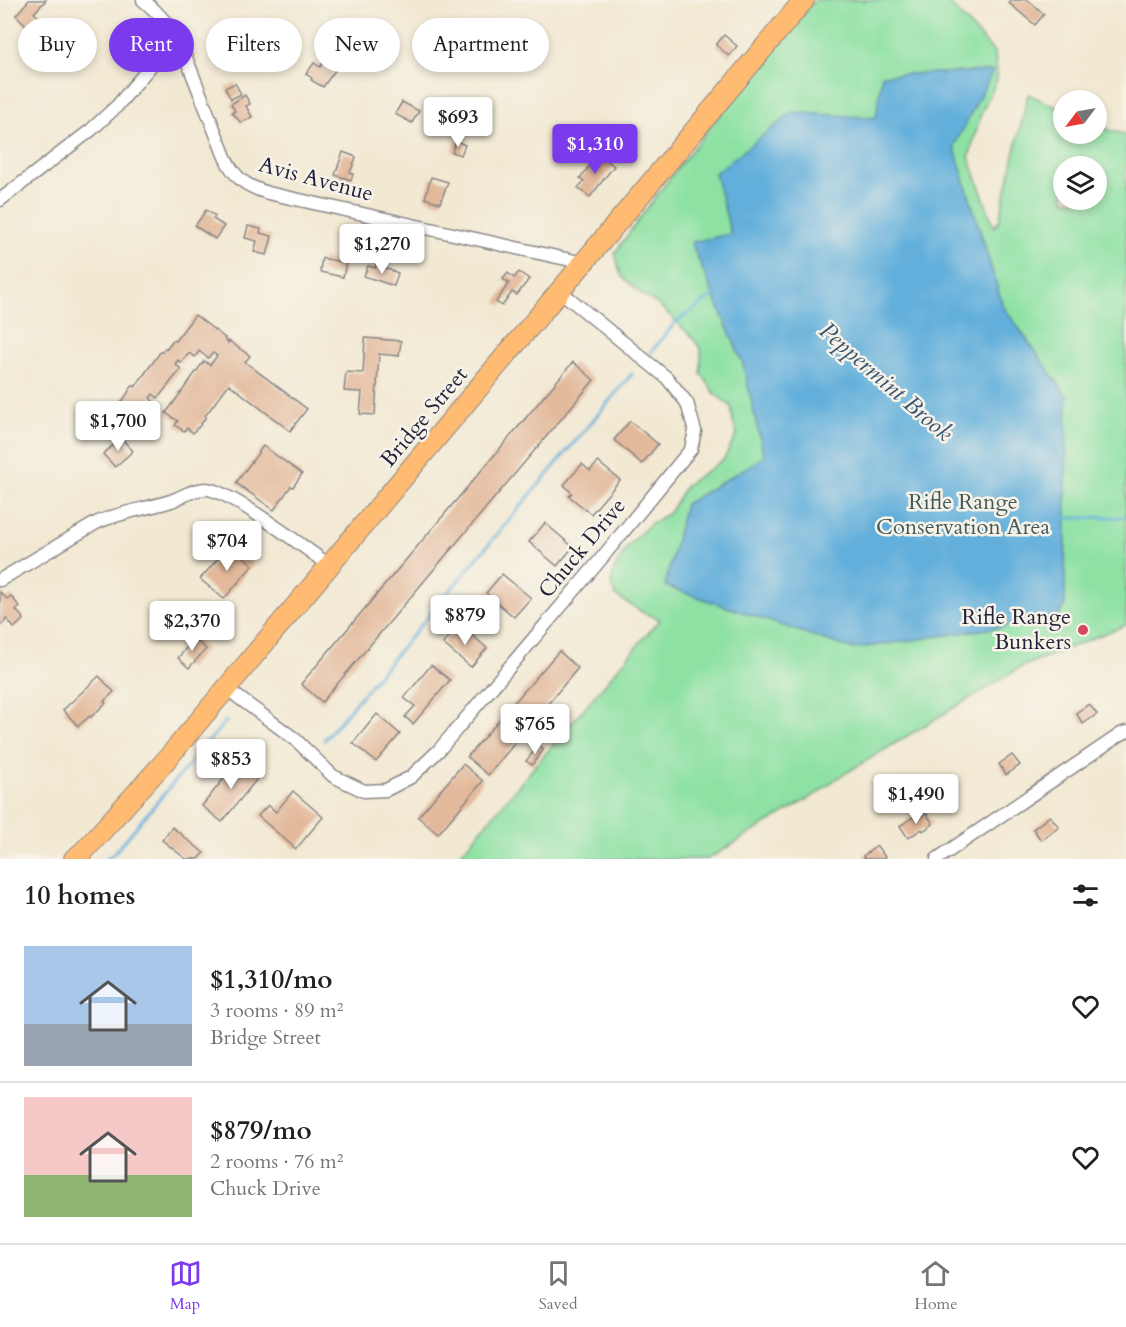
<!DOCTYPE html>
<html lang="en">
<head>
<meta charset="utf-8">
<style>
	body { margin:0; font-family:Cardo,serif; background:#f2f2f2; color:#202124; height:100vh; display:flex; flex-direction:column; font-size:22px; white-space:nowrap }
	* { box-sizing:border-box; margin:0 }
	p { font-size:20px; color:#757577 }
	.icon { flex:none; width:33px; height:33px; fill:none; stroke:currentColor; stroke-width:2; stroke-linecap:round; stroke-linejoin:round }
	.map { position:relative; height:859px; overflow:hidden }
	.panel { display:flex; flex-direction:column; background:#fff; flex:1 }
	.panel>* { flex:none }
	.guide { position:absolute; left:18px; top:18px; width:600px; height:54px; display:flex; gap:12px }
	.needle { width:39px; rotate:238deg }
	.controls { position:absolute; left:1053px; top:90px; display:grid; gap:12px }
	.controls a { display:grid; place-items:center; width:54px; height:54px; border-radius:50%; background:#fff; box-shadow:0 3px 9px #0003; font-size:30px }
	.price { position:absolute; translate:-50% -51px; padding:0 14px; border-radius:6px; background:#fff; color:#222; font-size:20px; line-height:39px; filter:drop-shadow(0 2px 3px #0008) }
	.price::after { content:''; position:absolute; left:50%; top:36px; width:18px; height:14px; margin-left:-9px; background:inherit; clip-path:polygon(0 0,100% 0,50% 100%) }
	.price.on { background:#7c3aed; color:#fff }
	ul { padding:0; list-style:none }
	li { display:flex; align-items:center; gap:18px; height:150px; padding:0 24px }
	li+li { border-top:2px solid #e0e0e0 }
	li span { display:grid; place-items:center; flex:none; width:168px; height:120px; border-radius:0px; color:#555 }
	li>.icon { margin-inline-start:auto }
	span .icon { width:72px; height:72px; fill:#fffc; stroke-width:1 }
	li b { font-size:26px }
	h2 { display:flex; justify-content:space-between; align-items:center; height:72px; padding:0 24px; font-size:26px }
	.pill { padding:0 21px; border-radius:27px; background:#fff; box-shadow:0 3px 9px #0003; font-size:21px; line-height:54px }
	.pill.on { background:#7c3aed; color:#fff }
	.menu { display:flex; justify-content:space-around; align-items:center; height:84px; border-top:2px solid #e0e0e0; background:#fff; font-size:16px; color:#757577 }
	.menu a { display:grid; justify-items:center; gap:3px }
	.menu .on { color:#7c3aed }
	.map>svg:first-child { display:block }
</style>
</head>
<body>
<div class="map">
<svg width="1126" height="859" viewBox="0 0 1126 859">
	<rect width="100%" height="100%" fill="#f7f3e8"/>
	<filter id="ink" filterUnits="userSpaceOnUse"><feTurbulence type="fractalNoise" baseFrequency=".0167" numOctaves="2"/><feDisplacementMap in="SourceGraphic" scale="12" xChannelSelector="R" yChannelSelector="G"/><feConvolveMatrix kernelMatrix="1 2 1 2 8 2 1 2 1" color-interpolation-filters="sRGB"/></filter>
	<filter id="wash" filterUnits="userSpaceOnUse"><feTurbulence type="fractalNoise" baseFrequency=".008" numOctaves="4" result="noise"/><feDisplacementMap in="SourceGraphic" scale="24" xChannelSelector="R" yChannelSelector="G"/><feGaussianBlur stdDeviation="1.35" result="paint"/><feColorMatrix in="noise" values="0 0 0 0 0 0 0 0 0 0 0 0 0 0 0 0 0 1.4 0 .05"/><feComposite in="paint" operator="in"/></filter>
	<g filter="url(#wash)">
		<rect width="100%" height="100%" fill="#f2e9d3"/>
		<path fill="#8ce1a3" stroke="#57826f" stroke-width="1.5" fill-rule="evenodd" d="M815,0H946L995,53L997,80L981,114L969,157L994,227L999,221L1028,94L1063,110L1064,134H1096L1097,124L1111,131L1126,134V625L1023,666L836,779L818,793L708,859H456L660,619L644,613L616,596L611,585L614,569L627,547L650,524L669,513L686,485L724,459L737,434L733,422L731,406L715,394L701,373V349L691,336L659,305L644,296L621,276L615,253C676,164 747,83 815,0ZM1064,166H1096V200H1064Z"/>
		<path fill="#62afdb" stroke="#42688b" stroke-width="1.5" d="M993,71L954,146L1003,306L1067,396L1065,606L1056,619L852,649L665,586L685,504L764,457L743,364L691,242L731,234L715,173L793,112L876,118L882,75Z"/>
		<g fill="none" stroke-linecap="round" stroke-linejoin="round">
			<g stroke="#62afdb" stroke-width="3">
				<path d="M650,353L676,322L716,294"/>
				<path d="M1063,518L1126,517"/>
				<path d="M324,740L632,374"/>
				<path d="M107,859L114,853L226,721"/>
			</g>
		</g>
		<g id="blocks">
			<g fill="#e3b99b">
				<path d="M29,0H46L34,13L40,18L32,27L30,25L28,27L16,15Z"/>
				<path d="M1012,0H1028L1044,14L1035,25L1009,3Z"/>
				<path d="M724,35L737,46L729,56L716,45Z"/>
				<path d="M329,54L341,62L323,87L311,80L312,78L306,74L314,63L320,67Z"/>
				<path d="M235,83L241,94L231,99L225,88Z"/>
				<path d="M245,95L250,104L246,106L252,117L241,123L232,112L235,111L231,104Z"/>
				<path d="M402,102L419,111L412,123L395,114Z"/>
				<path d="M456,141L465,145L461,155L452,152Z"/>
				<path d="M343,152L356,157L350,173L353,174L351,180L335,175Z"/>
				<path d="M599,154L614,166L590,197L578,188L584,181L580,178Z"/>
				<path d="M431,177L448,182L440,203L425,198Z"/>
				<path d="M206,210L215,216L213,219L224,226L215,239L195,226Z"/>
				<path d="M248,226L261,229L260,233L272,236L267,255L254,252L257,241L245,238Z"/>
				<path d="M322,258L346,263L343,277L320,272Z"/>
				<path d="M376,265L398,273L394,286L364,276L368,266L375,268Z"/>
				<path d="M519,272L529,279L517,295L512,292L502,306L496,302L509,283L503,279L508,273L514,278Z"/>
				<path d="M195,315L225,338L224,339L228,343L229,341L250,356L245,362L307,409L290,431L229,384L205,416L206,417L198,428H197L193,433L187,428L184,431L175,425L178,421L166,413L204,361L210,365L217,356L213,353L208,358L199,351L195,357L189,353L181,363L178,360L175,364L181,369L158,398L153,394L150,398L153,401L141,418L121,403L133,385L135,387L161,351L162,352L165,348L166,349L173,340L175,341Z"/>
				<path d="M365,338L401,341L399,356L379,354L375,415L360,414L362,392L344,391L346,372L363,373Z"/>
				<path d="M573,362L594,380L322,702L301,684Z"/>
				<path d="M630,421L658,444L642,464L614,440Z"/>
				<path d="M121,438L133,451L115,467L103,454Z"/>
				<path d="M263,446L302,474L293,487L291,486L274,510L236,483Z"/>
				<path d="M598,462L620,480L591,514L569,496L572,493L564,485L582,464L590,471Z"/>
				<path d="M545,523L573,547L557,566L529,542Z"/>
				<path d="M230,545L253,565L224,599L200,579Z"/>
				<path d="M502,574L531,598L514,617L486,593Z"/>
				<path d="M0,592L7,599L11,596L20,607L16,610L24,619L14,628L7,619L0,626Z"/>
				<path d="M459,624L487,648L471,667L443,644Z"/>
				<path d="M189,637L192,640L194,639L206,649L189,668L178,658L188,646L184,643Z"/>
				<path d="M559,651L578,668L488,775L467,757Z"/>
				<path d="M431,665L450,680L413,724L405,717L415,706L404,698Z"/>
				<path d="M99,676L114,692L104,701L106,703L91,717L90,716L78,726L63,710Z"/>
				<path d="M1089,704L1097,714L1083,724L1076,713Z"/>
				<path d="M377,714L400,734L376,762L353,743Z"/>
				<path d="M539,745L544,749L532,765L526,761Z"/>
				<path d="M1012,755L1020,765L1006,775L999,764Z"/>
				<path d="M240,758L261,774L222,822L202,806Z"/>
				<path d="M463,764L483,781L438,834L418,817Z"/>
				<path d="M293,791L323,817L296,849L258,816L268,805L276,812Z"/>
				<path d="M926,813L933,824L923,831L922,829L908,838L900,826L913,817L916,820Z"/>
				<path d="M1050,816L1059,827L1041,840L1033,829Z"/>
				<path d="M172,827L204,853L199,859H186L162,840Z"/>
				<path d="M877,846L885,857L882,859H865L863,856Z"/>
			</g>
		</g>
	</g>
	<g filter="url(#ink)">
		<use href="#blocks" fill-opacity="0" stroke="#8a8687" stroke-width="1.5"/>
		<g fill="none" stroke-linecap="round" stroke-linejoin="round">
			<g stroke="#8a8687" stroke-width="15">
				<g id="minor">
					<path d="M143,0C159,13 171,27 181,45L225,157C235,179 246,186 268,193L584,263"/>
					<path d="M0,200L91,130L117,106L176,36"/>
					<path d="M0,580L96,523C120,512 146,509 171,501C182,497 193,489 206,489C228,489 308,550 330,566"/>
					<path d="M227,689L295,739L333,776L364,791L386,790L411,777L439,750L596,565L691,449L695,431L687,403L667,378L560,291"/>
					<path d="M937,859L1121,734L1126,732"/>
				</g>
			</g>
			<g stroke="#8a8687" stroke-width="22">
				<path id="primary" d="M74,859L83,852L167,759L804,0"/>
			</g>
			<use href="#minor" stroke="#fff" stroke-width="12"/>
			<use href="#primary" stroke="#ffbb71" stroke-width="20"/>
		</g>
	</g>
	<circle fill="#d1495b" stroke="#f7f3e8" stroke-width="2" cx="1083" cy="630" r="6"/>
	<g text-anchor="middle" dominant-baseline="central" stroke-width="5" stroke-linejoin="round" paint-order="stroke">
		<g font-size="22" fill="#22223b" stroke="#f7f3e8">
			<text transform="translate(316 179) rotate(15)">Avis Avenue</text>
			<text transform="translate(424 417) rotate(-50)">Bridge Street</text>
			<text transform="translate(582 548) rotate(-50)">Chuck Drive</text>
		</g>
		<g font-size="22" fill="#425b5a" stroke="#f7f3e8">
			<text x="963" y="502">Rifle Range<tspan x="963" dy="25">Conservation Area</tspan></text>
		</g>
		<g font-size="22" fill="#22223b" stroke="#f7f3e8" text-anchor="end">
			<text x="1071" y="617">Rifle Range<tspan x="1071" dy="25">Bunkers</tspan></text>
		</g>
		<g font-size="24" font-style="italic" fill="#385373" stroke="#f7f3e8">
			<text transform="translate(886 382) rotate(41)">Peppermint Brook</text>
		</g>
	</g>
</svg>
<div class="controls">
<a><svg class="needle" viewBox="-14 -14 28 28"><path d="M0-13l5 13h-10z" fill="#e53935"/><path d="M0 13l5-13h-10z" fill="#757577"/></svg></a>
<a><svg class="icon" aria-label="layers" viewBox="0 0 24 24"><path d="M12 4l9 5-9 5-9-5zM3 14l9 5 9-5"/></svg></a>
</div>
<b class="price" style="left:458px;top:148px">$693</b>
<b class="price on" style="left:595px;top:175px">$1,310</b>
<b class="price" style="left:382px;top:275px">$1,270</b>
<b class="price" style="left:118px;top:452px">$1,700</b>
<b class="price" style="left:227px;top:572px">$704</b>
<b class="price" style="left:465px;top:646px">$879</b>
<b class="price" style="left:192px;top:652px">$2,370</b>
<b class="price" style="left:535px;top:755px">$765</b>
<b class="price" style="left:231px;top:790px">$853</b>
<b class="price" style="left:916px;top:825px">$1,490</b>
<div class="guide">
<a class="pill">Buy</a>
<a class="pill on">Rent</a>
<a class="pill">Filters</a>
<a class="pill">New</a>
<a class="pill">Apartment</a>
</div>
</div>
<section class="panel">
<h2>10 homes<svg class="icon" aria-label="filters" viewBox="0 0 24 24"><path d="M4 7h16M4 17h16"/><circle cx="9" cy="7" r="2"/><circle cx="15" cy="17" r="2"/></svg></h2>
<ul>
<li><span style="background:linear-gradient(#a9c7e8 65%,#9aa5b1 0)"><svg class="icon" aria-label="home" viewBox="0 0 24 24"><path d="M3 11l9-7 9 7M6 9v11h12V9"/></svg></span><div><b>$1,310/mo</b><p>3 rooms · 89 m²</p><p>Bridge Street</p></div><svg class="icon" aria-label="heart" viewBox="0 0 24 24"><path d="M12 20l-8-8c-3-5 5-10 8-4 3-6 11-1 8 4z"/></svg></li>
<li><span style="background:linear-gradient(#f6c9c9 65%,#8fb573 0)"><svg class="icon" aria-label="home" viewBox="0 0 24 24"><path d="M3 11l9-7 9 7M6 9v11h12V9"/></svg></span><div><b>$879/mo</b><p>2 rooms · 76 m²</p><p>Chuck Drive</p></div><svg class="icon" aria-label="heart" viewBox="0 0 24 24"><path d="M12 20l-8-8c-3-5 5-10 8-4 3-6 11-1 8 4z"/></svg></li>
</ul>
</section>
<nav class="menu">
<a class="on"><svg class="icon" aria-label="map" viewBox="0 0 24 24"><path d="M3 6l6-2 6 2 6-2v14l-6 2-6-2-6 2zM9 4v14M15 6v14"/></svg>Map</a>
<a><svg class="icon" aria-label="saved" viewBox="0 0 24 24"><path d="M7 4h10v16l-5-4-5 4z"/></svg>Saved</a>
<a><svg class="icon" aria-label="home" viewBox="0 0 24 24"><path d="M3 11l9-7 9 7M6 9v11h12V9"/></svg>Home</a>
</nav>
</body>
</html>
